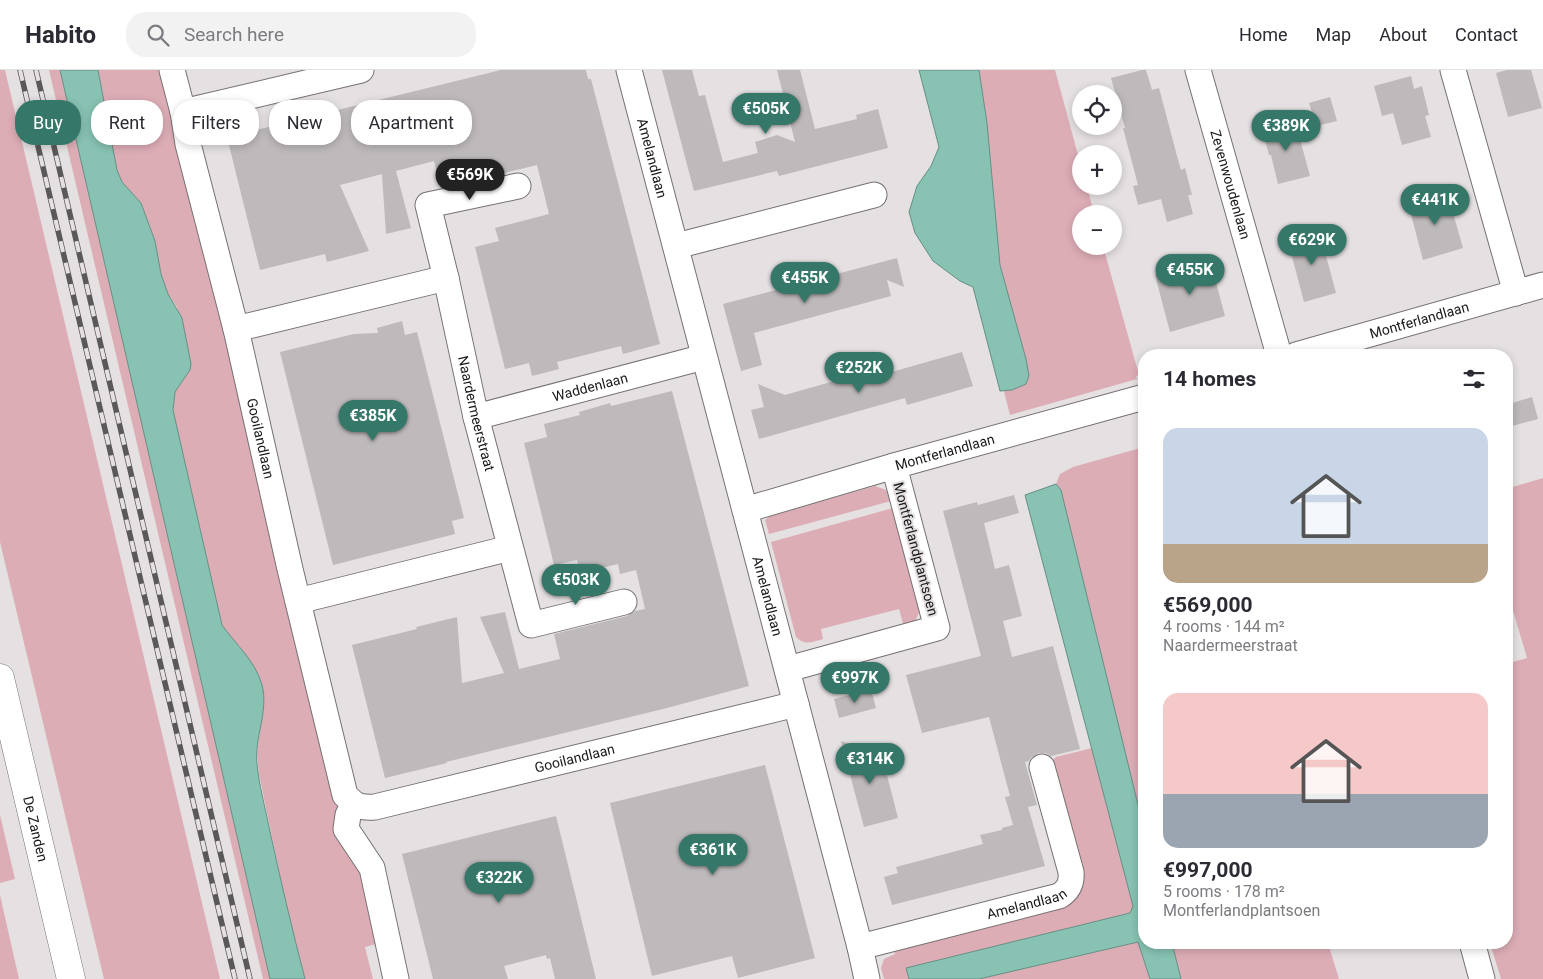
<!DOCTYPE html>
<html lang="en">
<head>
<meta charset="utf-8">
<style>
	body { margin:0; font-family:Roboto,sans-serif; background:#f2f2f3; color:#2b2b33; height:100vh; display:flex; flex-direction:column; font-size:19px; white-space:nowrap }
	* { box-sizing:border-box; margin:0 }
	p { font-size:16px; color:#7c7c81 }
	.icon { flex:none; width:28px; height:28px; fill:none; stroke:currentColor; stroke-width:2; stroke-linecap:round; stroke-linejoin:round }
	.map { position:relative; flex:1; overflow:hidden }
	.panel { position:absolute; left:1138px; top:279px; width:375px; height:600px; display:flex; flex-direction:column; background:#fff; border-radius:20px; box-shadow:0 2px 8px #0003 }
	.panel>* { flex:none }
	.banner { position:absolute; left:15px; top:30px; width:475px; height:45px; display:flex; gap:10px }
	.controls { position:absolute; left:1072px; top:15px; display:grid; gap:10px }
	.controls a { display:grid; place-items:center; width:50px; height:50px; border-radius:50%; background:#fff; box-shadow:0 2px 8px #0003; font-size:25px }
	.price { position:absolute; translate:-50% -42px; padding:0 11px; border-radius:18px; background:#357768; color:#fff; font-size:16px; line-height:32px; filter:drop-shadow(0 1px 2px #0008) }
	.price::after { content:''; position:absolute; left:50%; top:30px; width:15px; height:11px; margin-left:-8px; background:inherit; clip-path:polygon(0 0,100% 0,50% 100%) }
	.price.selected { background:#222; color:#fff }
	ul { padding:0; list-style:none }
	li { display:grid; align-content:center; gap:10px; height:265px; padding:0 25px }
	li span { display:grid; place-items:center; height:155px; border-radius:15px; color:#555 }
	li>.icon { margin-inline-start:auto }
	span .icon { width:90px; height:90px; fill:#fffc; stroke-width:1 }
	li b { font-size:21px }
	h2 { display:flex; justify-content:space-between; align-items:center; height:60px; padding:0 25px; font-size:21px }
	.tag { padding:0 18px; border-radius:20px; background:#fff; box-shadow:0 2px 8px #0003; font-size:18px; line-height:45px }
	.tag.selected { background:#357768; color:#fff }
	header { display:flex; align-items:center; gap:30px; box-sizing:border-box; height:70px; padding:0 25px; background:#fff; border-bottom:1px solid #e1e1e2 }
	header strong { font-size:24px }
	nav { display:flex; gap:28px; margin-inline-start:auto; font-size:18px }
	.search { width:350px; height:45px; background:#f2f2f3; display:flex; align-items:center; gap:12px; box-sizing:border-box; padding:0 18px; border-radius:20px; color:#7c7c81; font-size:19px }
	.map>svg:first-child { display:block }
</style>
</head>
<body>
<header>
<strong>Habito</strong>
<div class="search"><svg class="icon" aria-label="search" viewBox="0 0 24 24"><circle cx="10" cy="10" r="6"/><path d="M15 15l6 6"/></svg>Search here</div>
<nav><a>Home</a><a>Map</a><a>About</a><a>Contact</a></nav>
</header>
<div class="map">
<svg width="1543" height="909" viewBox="0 0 1543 909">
	<rect width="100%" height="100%" fill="#e5e0e1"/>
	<g fill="#ddadb6">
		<path d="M0,0H5L220,909H104L0,472Z"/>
		<path d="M49,0H60L270,909H263Z"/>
		<path d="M98,0H162L355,784L383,872L365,877L373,909H305L284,826L259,704L257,683L262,644L241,578L232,569L222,555L173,340L175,322L190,300L177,237L168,224L161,204L155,171L141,133L122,112L117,100Z"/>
		<path d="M922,0H1055L1081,96V116H1087L1094,144H1081V176H1103L1139,305L1136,306L1137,309L1010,345Z"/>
		<path d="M1144,377V820L1059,417L1056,414L1060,404L1073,397Z"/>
		<path d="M1543,408V909H1501L1490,873L1506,872V594L1527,588L1506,517V419Z"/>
		<path d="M875,416L886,420L891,431L769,464L765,450L770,446Z"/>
		<path d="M893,438L919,535V542L915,552L904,557L899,539L821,559L823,569C813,572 804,576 796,567L771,472Z"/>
		<path d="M1092,678L1133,836L1130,843L907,898L909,909H884L881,898L884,889L895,884L893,878L1063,834L1052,691L1056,687Z"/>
		<path d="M0,745L15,809L0,813Z"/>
		<path d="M0,825L19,909H0Z"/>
		<path d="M1138,872L1150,909H979Z"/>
		<path d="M1156,873H1328L1339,909H1165Z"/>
	</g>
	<g fill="#87c2b2" stroke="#668f84">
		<path d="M60,0H98L117,100L122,112L141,133L155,171L161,204L168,224L182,248L191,294L190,300L175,322L173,340L222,555C236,575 255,590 262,615C269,641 254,668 257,694C259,715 265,736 269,757C280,808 292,859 305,909H270Z"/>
		<path d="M919,0H979L987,53L1000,195L1026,289L1029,306L1026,314L1012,320L1000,321L973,217L960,211L933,191L915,163L909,142L917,116L931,96L939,77Z"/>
		<path d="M1056,414L1061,420L1144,759V872L1172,873L1181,909H1150L1138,872L979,909H909L906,898L1130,843L1133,836L1025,425Z"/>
	</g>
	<g fill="#beb9ba">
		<path d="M501,0H586L588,9H591L660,274L623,284L621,276L557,292L559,299L532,306L529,293L505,299L475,177L499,171L495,158L549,144L537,95L441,118L434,91L396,101L411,158L386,164L382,104L340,115L369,181L327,192L325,184L260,200L227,67Z"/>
		<path d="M662,0H692L699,26L705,25L723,92L758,83L755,72L777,65L795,72L777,0H800L815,59L857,49L856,45L878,39L888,78L779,106L777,101L694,121Z"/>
		<path d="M1142,0H1146L1152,20L1159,18L1177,86L1181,100L1185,98L1192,125H1188L1193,144L1167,152L1161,129L1138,135L1133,116L1138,115L1123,58H1125L1111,8Z"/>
		<path d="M1507,0H1531L1542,38L1508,47L1496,3Z"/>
		<path d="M1411,6L1414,19L1422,16L1429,45L1425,46L1431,67L1402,75L1393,43L1382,46L1374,16Z"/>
		<path d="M1330,27L1337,51L1316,56L1309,33Z"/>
		<path d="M1295,51L1310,106L1278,114L1271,85H1269L1262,59Z"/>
		<path d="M1447,122L1463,178L1423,190L1408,133Z"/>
		<path d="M1318,156L1336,223L1304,232L1290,179L1301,176L1297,162Z"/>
		<path d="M897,188L904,217L887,210L891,226L754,263L762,295L741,301L723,234Z"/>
		<path d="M1210,190L1225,246L1170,262L1155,205Z"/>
		<path d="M402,251L405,265L417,262L464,448L452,451L455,464L333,495L280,282L354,264L378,263L377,258Z"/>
		<path d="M962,282L973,316L907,335L905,328L759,369L751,340L764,337L758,314L785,325L880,298L881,305Z"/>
		<path d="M672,321L749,616L667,638L446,692L447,693L385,708L352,575L417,559L416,557L457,547L462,613L504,603L480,547L505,542L519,599L560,589L554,564L627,546L635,541L645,539L636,500L620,504L618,494L580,503L577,490L554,495L524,373L547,367L544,354L580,345L579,342L610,333L611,336Z"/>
		<path d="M1532,327L1538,349L1512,356L1506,335Z"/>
		<path d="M1014,425L1019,443L984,453L995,499L1009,495L1022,546L1003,551L1012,587L1053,576L1080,679L1051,686L1045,683H1039L1032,687L1029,691L1025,692L1037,735L1028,737L1045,796L892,835L884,807L898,803L896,797L983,774L980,765L1002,760V758L1013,755L1005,727L1010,726L989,647L922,663L906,605L981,586L943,441L977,432L978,435Z"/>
		<path d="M871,619L876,638L839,648L834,629Z"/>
		<path d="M841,671L882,686L898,748L864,757Z"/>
		<path d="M765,695L815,888L738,908L732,886L652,906L610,733Z"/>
		<path d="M556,746L596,909H555L550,888L547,889L546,885L504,896L508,909H433L402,784Z"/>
	</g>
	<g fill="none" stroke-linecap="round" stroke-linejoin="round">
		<g stroke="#767172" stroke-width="27">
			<g id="street">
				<path id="s1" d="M172,0L183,42L188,74L236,259L290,499L345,725C355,736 360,738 375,737L796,634"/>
				<path id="s2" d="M629,0L860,877L867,909"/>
				<path id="s3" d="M1198,0L1279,285"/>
				<path d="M1453,0L1516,223"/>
				<path d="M183,42L361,0"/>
				<path id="s4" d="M518,116L428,135L446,208L476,347L531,555L624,532"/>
				<path d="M676,176L874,125"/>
				<path d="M236,259L446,208"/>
				<path id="s5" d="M1296,285L1543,215"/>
				<path id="s6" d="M476,347L704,287"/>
				<path id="s7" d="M745,440L894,396L1144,327"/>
				<path d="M298,531L510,478"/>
				<path d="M788,599L937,558L894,396"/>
				<path d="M354,734L348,745L346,759L372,798L396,909"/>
				<path d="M1472,872L1482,909"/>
				<path id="s8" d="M860,877L1059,826C1069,820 1072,813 1071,802L1042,697"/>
			</g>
		</g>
		<g stroke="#767172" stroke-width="29">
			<g id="secondary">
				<path id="s9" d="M0,608L71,909"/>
			</g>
		</g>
		<use href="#street" stroke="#fff" stroke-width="25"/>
		<use href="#secondary" stroke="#fff" stroke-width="28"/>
		<g stroke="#5b5859" stroke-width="5.5">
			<g id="rail">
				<path d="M20,0L235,909"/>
				<path d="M36,0L250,909"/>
			</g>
		</g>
		<use href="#rail" stroke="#e5e0e1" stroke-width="4" stroke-dasharray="11" stroke-linecap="butt"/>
	</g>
	<g text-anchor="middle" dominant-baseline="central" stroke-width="4" stroke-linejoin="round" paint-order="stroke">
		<g font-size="14" fill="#191818" stroke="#e5e0e1">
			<text stroke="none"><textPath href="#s2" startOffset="91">Amelandlaan</textPath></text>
			<text stroke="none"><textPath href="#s3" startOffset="119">Zevenwoudenlaan</textPath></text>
			<text stroke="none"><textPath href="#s5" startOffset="128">Montferlandlaan</textPath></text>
			<text stroke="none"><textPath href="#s6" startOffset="118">Waddenlaan</textPath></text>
			<text stroke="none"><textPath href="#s4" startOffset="306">Naardermeerstraat</textPath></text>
			<text stroke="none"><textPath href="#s1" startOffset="379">Gooilandlaan</textPath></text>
			<text stroke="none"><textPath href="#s7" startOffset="208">Montferlandlaan</textPath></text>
			<text transform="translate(916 479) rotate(75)">Montferlandplantsoen</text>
			<text stroke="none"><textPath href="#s2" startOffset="544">Amelandlaan</textPath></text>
			<text stroke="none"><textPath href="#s1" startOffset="985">Gooilandlaan</textPath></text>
			<text stroke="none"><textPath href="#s9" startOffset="155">De Zanden</textPath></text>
			<text stroke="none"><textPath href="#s8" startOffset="172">Amelandlaan</textPath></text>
		</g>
	</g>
</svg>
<div class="controls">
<a><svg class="icon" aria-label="locate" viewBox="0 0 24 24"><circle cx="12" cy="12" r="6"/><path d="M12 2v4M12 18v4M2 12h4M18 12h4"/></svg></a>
<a>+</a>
<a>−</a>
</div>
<b class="price" style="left:766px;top:65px">€505K</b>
<b class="price" style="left:1286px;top:82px">€389K</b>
<b class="price selected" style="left:470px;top:131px">€569K</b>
<b class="price" style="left:1435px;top:156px">€441K</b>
<b class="price" style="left:1312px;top:196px">€629K</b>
<b class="price" style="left:1190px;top:226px">€455K</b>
<b class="price" style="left:805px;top:234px">€455K</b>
<b class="price" style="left:859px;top:324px">€252K</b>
<b class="price" style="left:373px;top:372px">€385K</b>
<b class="price" style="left:576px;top:536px">€503K</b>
<b class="price" style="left:855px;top:634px">€997K</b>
<b class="price" style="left:870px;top:715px">€314K</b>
<b class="price" style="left:713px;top:806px">€361K</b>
<b class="price" style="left:499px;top:834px">€322K</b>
<div class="banner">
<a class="tag selected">Buy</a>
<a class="tag">Rent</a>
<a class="tag">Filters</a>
<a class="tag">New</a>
<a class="tag">Apartment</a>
</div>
<section class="panel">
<h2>14 homes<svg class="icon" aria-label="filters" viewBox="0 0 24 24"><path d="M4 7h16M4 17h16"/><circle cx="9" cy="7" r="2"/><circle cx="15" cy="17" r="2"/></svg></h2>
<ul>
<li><span style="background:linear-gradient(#c9d6e8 75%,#b9a48a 0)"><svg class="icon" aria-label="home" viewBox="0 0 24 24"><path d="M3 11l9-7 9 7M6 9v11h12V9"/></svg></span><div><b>€569,000</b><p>4 rooms · 144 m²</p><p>Naardermeerstraat</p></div></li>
<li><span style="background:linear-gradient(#f6c9c9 65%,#9aa5b1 0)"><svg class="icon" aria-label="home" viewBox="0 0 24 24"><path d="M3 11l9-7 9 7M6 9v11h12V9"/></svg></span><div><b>€997,000</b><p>5 rooms · 178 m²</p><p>Montferlandplantsoen</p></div></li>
</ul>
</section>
</div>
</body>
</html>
